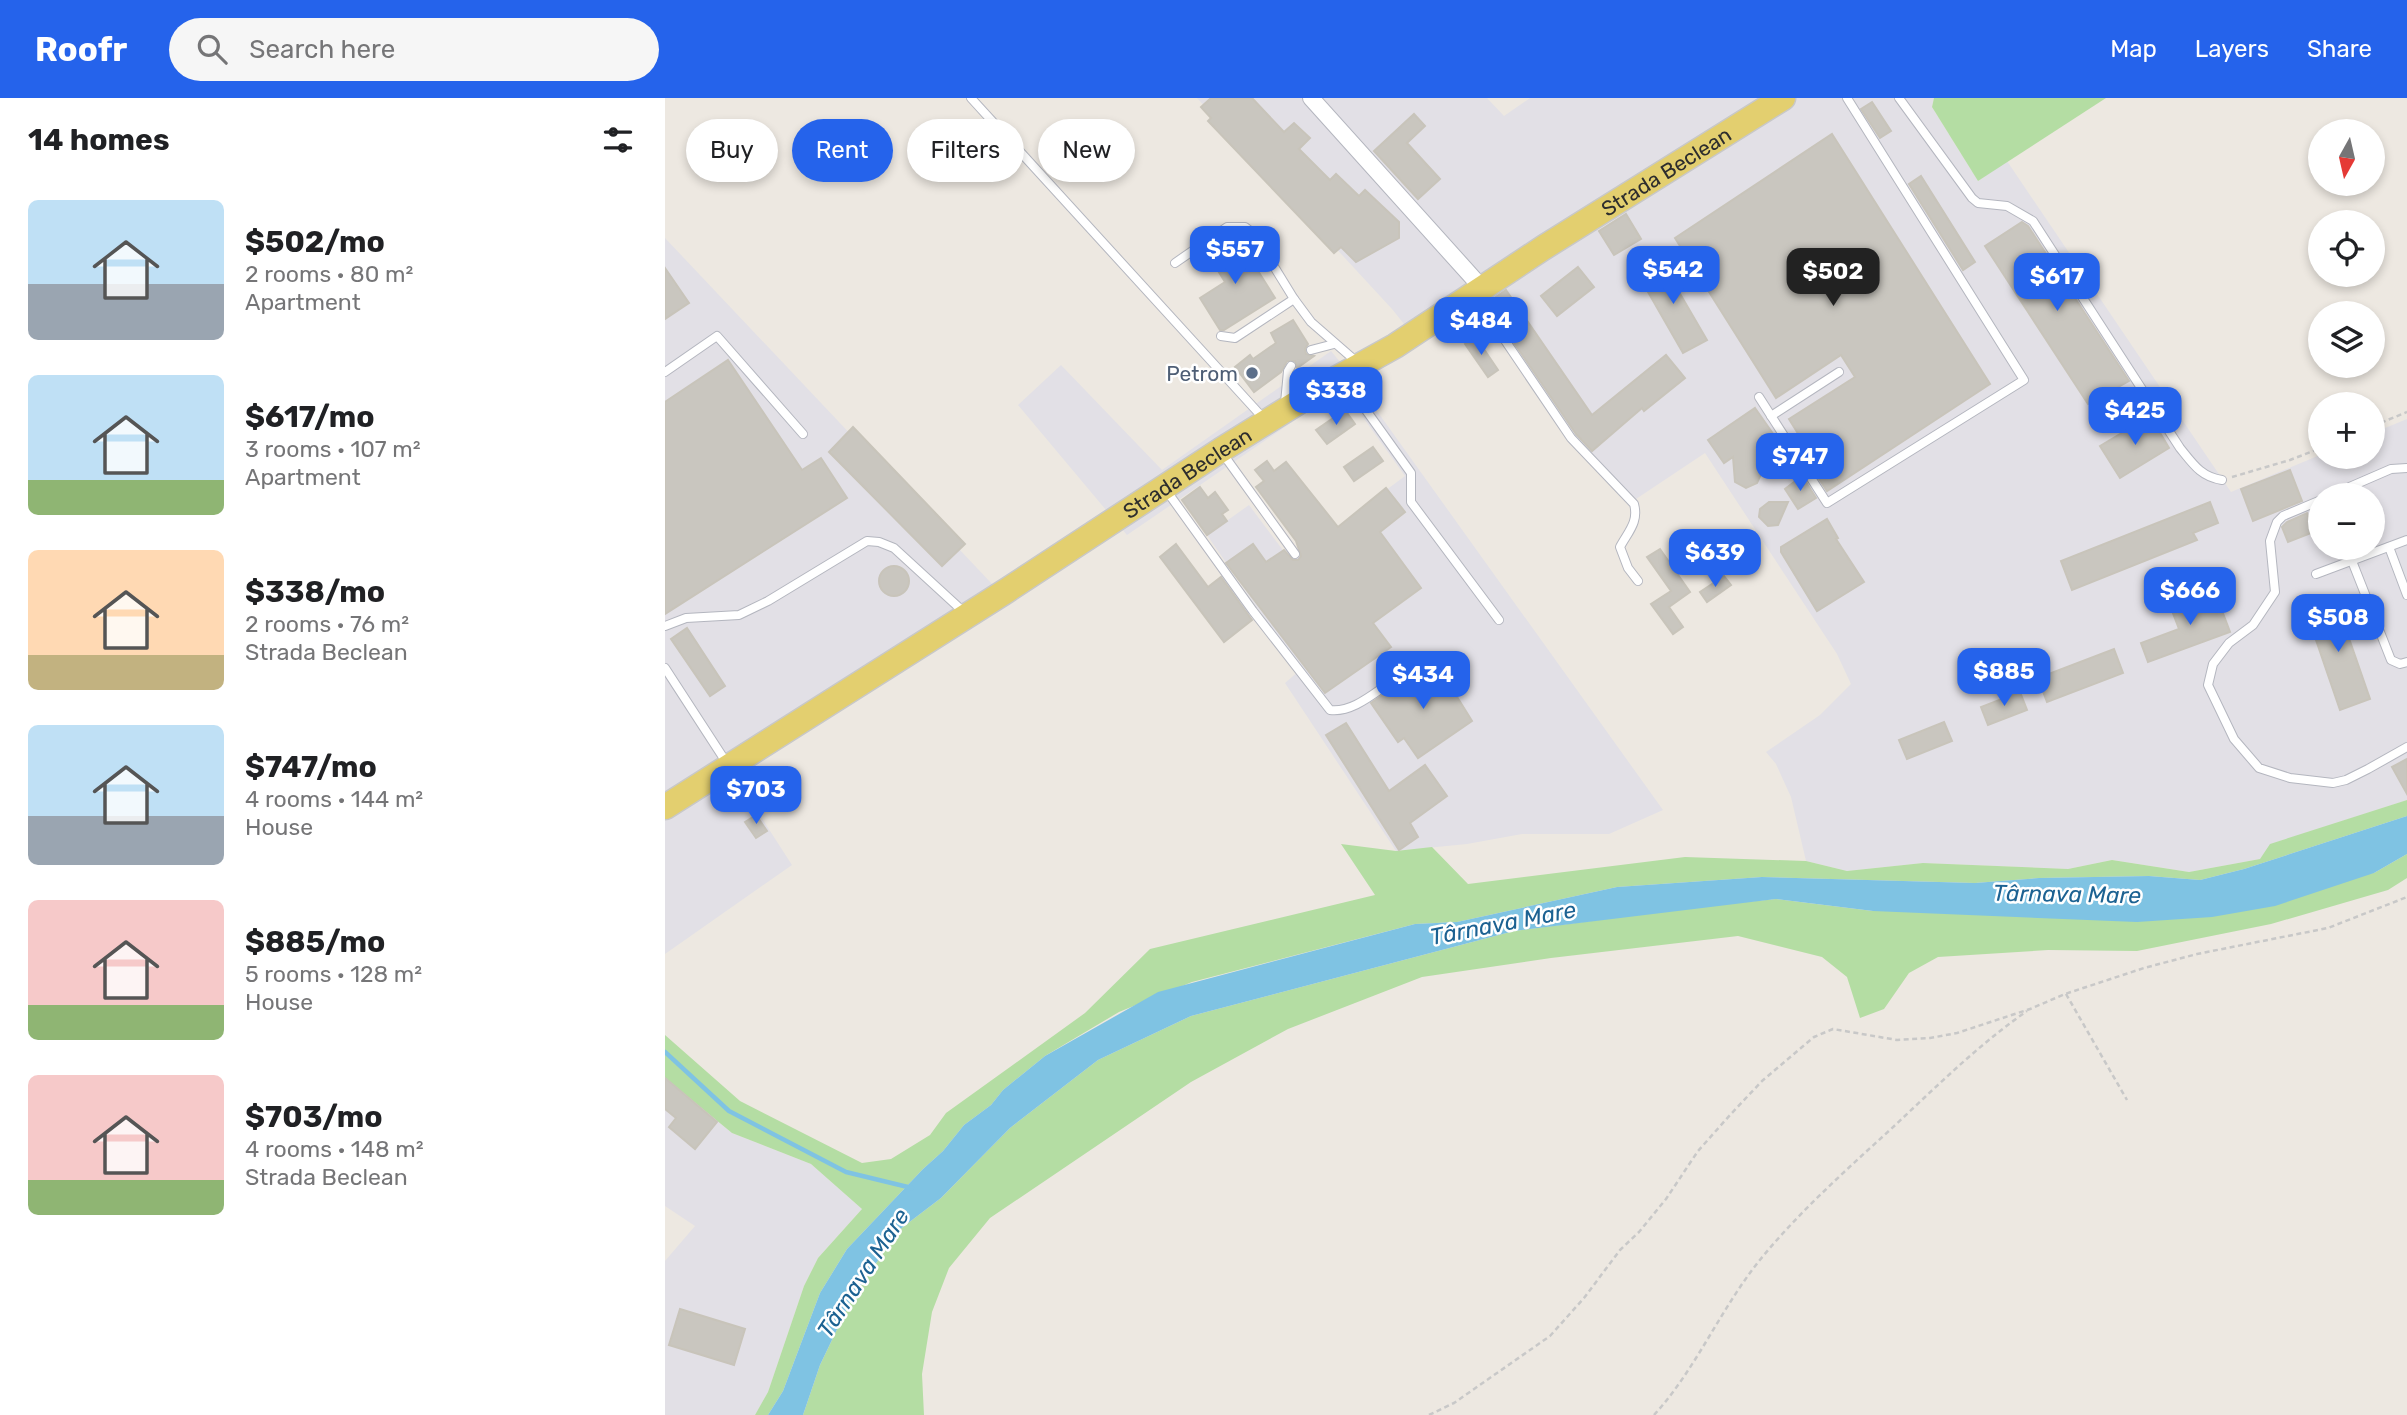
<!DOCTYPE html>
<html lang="en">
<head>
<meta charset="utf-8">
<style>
	body { margin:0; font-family:Rubik,sans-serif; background:#f6f6f6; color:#202124; height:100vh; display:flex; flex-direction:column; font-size:26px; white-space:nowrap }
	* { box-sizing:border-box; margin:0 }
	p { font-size:23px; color:#757577 }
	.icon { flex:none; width:38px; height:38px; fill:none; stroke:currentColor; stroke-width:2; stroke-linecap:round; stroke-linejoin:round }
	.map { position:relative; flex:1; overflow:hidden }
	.drawer { display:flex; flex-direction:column; background:#fff; width:665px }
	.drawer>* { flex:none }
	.hud { position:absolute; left:21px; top:21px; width:665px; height:63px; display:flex; gap:14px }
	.needle { width:46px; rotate:188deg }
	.tools { position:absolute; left:1643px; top:21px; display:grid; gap:14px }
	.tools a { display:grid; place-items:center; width:77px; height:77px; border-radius:50%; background:#fff; box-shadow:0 4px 10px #0003; font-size:35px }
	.price { position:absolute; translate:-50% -60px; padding:0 16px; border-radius:14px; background:#2563eb; color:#fff; font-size:23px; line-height:46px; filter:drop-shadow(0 2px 4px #0008) }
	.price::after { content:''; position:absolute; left:50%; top:42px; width:21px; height:16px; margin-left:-10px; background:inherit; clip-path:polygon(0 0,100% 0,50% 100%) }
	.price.current { background:#222; color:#fff }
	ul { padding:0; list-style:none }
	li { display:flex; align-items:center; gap:21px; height:175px; padding:0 28px }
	li span { display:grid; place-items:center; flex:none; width:196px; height:140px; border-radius:10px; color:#555 }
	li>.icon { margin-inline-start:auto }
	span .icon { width:84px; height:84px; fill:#fffc; stroke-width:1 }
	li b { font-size:30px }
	h2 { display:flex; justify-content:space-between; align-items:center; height:84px; padding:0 28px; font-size:30px }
	.tag { padding:0 24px; border-radius:32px; background:#fff; box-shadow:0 4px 10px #0003; font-size:24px; line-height:63px }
	.tag.current { background:#2563eb; color:#fff }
	header { display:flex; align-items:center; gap:42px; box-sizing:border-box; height:98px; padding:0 35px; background:#2563eb; color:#fff }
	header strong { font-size:33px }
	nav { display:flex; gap:38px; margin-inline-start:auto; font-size:24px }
	.search { width:490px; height:63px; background:#f6f6f6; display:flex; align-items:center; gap:18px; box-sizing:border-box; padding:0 24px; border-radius:38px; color:#757577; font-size:26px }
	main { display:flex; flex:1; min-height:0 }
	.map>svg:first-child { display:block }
</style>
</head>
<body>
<header>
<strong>Roofr</strong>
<div class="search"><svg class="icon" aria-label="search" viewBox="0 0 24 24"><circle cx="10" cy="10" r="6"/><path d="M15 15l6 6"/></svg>Search here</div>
<nav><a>Map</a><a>Layers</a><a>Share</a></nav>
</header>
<main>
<section class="drawer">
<h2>14 homes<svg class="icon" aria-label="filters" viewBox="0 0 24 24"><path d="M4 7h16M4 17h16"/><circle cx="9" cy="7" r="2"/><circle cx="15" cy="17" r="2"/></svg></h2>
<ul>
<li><span style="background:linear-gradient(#bfe0f5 60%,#9aa5b1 0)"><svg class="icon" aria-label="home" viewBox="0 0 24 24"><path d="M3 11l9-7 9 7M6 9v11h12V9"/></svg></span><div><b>$502/mo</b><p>2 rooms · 80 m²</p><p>Apartment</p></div></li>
<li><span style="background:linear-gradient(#bfe0f5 75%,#8fb573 0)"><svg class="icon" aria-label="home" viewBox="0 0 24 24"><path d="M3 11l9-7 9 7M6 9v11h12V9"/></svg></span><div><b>$617/mo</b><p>3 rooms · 107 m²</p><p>Apartment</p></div></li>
<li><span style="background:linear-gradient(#ffd9b3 75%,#c2b280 0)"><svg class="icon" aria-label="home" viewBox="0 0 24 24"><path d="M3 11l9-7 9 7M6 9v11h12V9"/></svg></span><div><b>$338/mo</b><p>2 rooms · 76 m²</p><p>Strada Beclean</p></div></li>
<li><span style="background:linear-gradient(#bfe0f5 65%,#9aa5b1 0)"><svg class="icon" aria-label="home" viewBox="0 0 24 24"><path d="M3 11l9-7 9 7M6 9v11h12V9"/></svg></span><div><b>$747/mo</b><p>4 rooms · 144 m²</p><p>House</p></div></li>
<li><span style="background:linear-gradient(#f6c9c9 75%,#8fb573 0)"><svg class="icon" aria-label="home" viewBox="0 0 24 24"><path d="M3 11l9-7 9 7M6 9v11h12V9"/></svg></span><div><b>$885/mo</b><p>5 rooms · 128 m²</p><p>House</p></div></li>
<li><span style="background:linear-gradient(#f6c9c9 75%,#8fb573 0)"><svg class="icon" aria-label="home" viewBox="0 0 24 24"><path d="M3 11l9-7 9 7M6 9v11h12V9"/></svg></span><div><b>$703/mo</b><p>4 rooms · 148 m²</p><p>Strada Beclean</p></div></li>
</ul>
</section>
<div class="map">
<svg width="1742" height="1317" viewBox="0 0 1742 1317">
	<rect width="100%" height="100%" fill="#ede8e1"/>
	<g fill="#e2e0e6" fill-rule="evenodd">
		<path d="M532,0H822L839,18L865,0H1269L1267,9L1313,83L1342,63L1566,394L1655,357L1708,359V335L1742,321V702L1606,746L1595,761L1524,774L1447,762L1403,771L1258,765L1182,773L1141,763L1126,699L1111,666L1101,654L1155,617L1186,586L1172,556L1040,355L971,401L903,333L811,203L751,241L727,211ZM1656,397H1708V450H1656Z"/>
		<path d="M0,140L346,506L234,573L69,677L127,767L0,856Z"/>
		<path d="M666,253L689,281L998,712L944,736H857L802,746L731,753L620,585L635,572L542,437L584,407L626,463L740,378L677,290L462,437L353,307L396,267L497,372Z"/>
		<path d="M0,980L67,1035L146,1066L197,1111L153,1160L139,1188L103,1294L90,1317H0V1163L30,1128L0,1108Z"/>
	</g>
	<g fill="#b4dda3">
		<path d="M1269,0H1441L1313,83L1267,9Z"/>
		<path d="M1742,702V718L1579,771L1535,782L1484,778L1374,780L1310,785L1097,779L952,789L792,824L750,826L527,884L454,914L380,958L338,992L326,1007L299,1027L278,1053L258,1071L182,1151L155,1195L118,1293L103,1317H90L103,1294L139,1188L153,1160L197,1111L146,1066L67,1035L0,980V937L75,1003L197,1065L226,1061L265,1037L281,1015L420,915L485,851L710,797L676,746L731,753L767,749L803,786L1020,759L1141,763L1182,773L1258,765L1403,771L1447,762L1524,774L1595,761L1605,746Z"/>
		<path d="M1742,756V780L1723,792L1606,826L1472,853L1383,852L1273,859L1244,875L1219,911L1195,920L1182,879L1157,859L1073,838L886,860L757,879L623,931L526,984L325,1120L284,1170L267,1214L257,1276L259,1317H138L155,1267L187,1200L234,1132L276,1100L345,1030L433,962L526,918L849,833L1040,808L1111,801L1208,813L1709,775Z"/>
	</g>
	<path fill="#7fc3e3" d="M1742,718V756L1709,775L1610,808L1547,819L1472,824L1208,813L1111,801L849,833L526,918L433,962L345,1030L276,1100L234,1132L187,1200L155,1267L138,1317H103L118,1293L155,1195L182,1151L258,1071L278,1053L299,1027L326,1007L338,992L380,958L493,894L750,826L792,824L952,789L1097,779L1310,785L1374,780L1484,778L1535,782L1579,771Z"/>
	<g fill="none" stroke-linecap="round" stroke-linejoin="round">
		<path stroke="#7fc3e3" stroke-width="4.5" d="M0,954L64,1013L181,1074L247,1090"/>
	</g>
	<g fill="#c9c6bf" stroke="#c8c4ba" stroke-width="2">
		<path d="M546,0H587L619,34L629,25L645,40L634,51L665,82L671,76L694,98L700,92L734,124V140L691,164L676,149L669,155L543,23L546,20L536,9Z"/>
		<path d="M1207,4L1226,33L1215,40L1196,11Z"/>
		<path d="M749,16L760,28L742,45L775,81L753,101L709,53Z"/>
		<path d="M1167,36L1325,286L1162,393L1147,370L1158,362L1154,355L1147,358L1124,321L1190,279L1176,257L1111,300L1010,140Z"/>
		<path d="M1256,78L1310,164L1298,172L1244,86Z"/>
		<path d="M961,116L976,141L949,157L934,133Z"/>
		<path d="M1357,124L1363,128L1464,283L1423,306L1320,148Z"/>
		<path d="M571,138L610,200L559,232H555L535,200L560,184L542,155Z"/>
		<path d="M993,158L1042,242L1018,255L983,194L989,191L975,168Z"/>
		<path d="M913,169L929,189L892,218L876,198Z"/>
		<path d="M0,170L24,205L0,221Z"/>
		<path d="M841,192L927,317L1001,257L1020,280L979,313L977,310L927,353L911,336L822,205Z"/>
		<path d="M628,222L643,246L640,251L641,256L649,258L632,270L630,263H622L616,274L589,294L570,269L585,257L588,261L611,245L606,235Z"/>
		<path d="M810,238L833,272L823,279L800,246Z"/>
		<path d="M63,262L137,372L156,360L182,400L0,516V304Z"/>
		<path d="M1090,310L1130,367L1111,377L1102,363L1092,385L1081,390L1070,384L1068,359L1059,365L1043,342Z"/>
		<path d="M680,312L690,326L662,346L651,332Z"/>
		<path d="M1485,318L1504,350L1455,380L1435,348Z"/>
		<path d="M188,329L300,446L277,468L164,354Z"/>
		<path d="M708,349L718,363L689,383L679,369Z"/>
		<path d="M602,363L609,373L621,364L673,429L721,390L740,414L715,434L756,490L708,525L726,549L660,595L561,465L588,446L601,464L619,452L628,462H633L636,458L631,443L591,389L599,383L590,372Z"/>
		<path d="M1625,372L1637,403L1588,423L1576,391Z"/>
		<path d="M1137,378L1151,400L1133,411L1120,391Z"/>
		<path d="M535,389L543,400L550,394L563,412L557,416L562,423L542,437L517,402Z"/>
		<path d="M1104,404H1123L1113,427L1103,428L1094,419L1095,411Z"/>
		<path d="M1545,404L1553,425L1528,435L1532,442L1407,492L1396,463Z"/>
		<path d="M1656,413V431L1623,444L1617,429L1622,424L1642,415L1643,418Z"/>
		<path d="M1162,421L1173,440L1171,441L1199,484L1152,513L1116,454V449Z"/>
		<path d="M511,446L543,489L556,479L587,522L559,544L495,459Z"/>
		<path d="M995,451L1025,494L1004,509L1018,529L1008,536L986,506L1006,493L982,459Z"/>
		<circle cx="229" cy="483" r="15"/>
		<path d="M1059,478L1066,487L1042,504L1035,494Z"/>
		<path d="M1550,494L1565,534L1483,564L1476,545L1514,531L1506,510Z"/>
		<path d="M1670,500L1705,601L1675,612L1640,510Z"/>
		<path d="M22,530L60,588L45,598L6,541Z"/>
		<path d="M1449,551L1458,575L1382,604L1373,580Z"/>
		<path d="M771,565L807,623L753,660L739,640L733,644L706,605L743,580L744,581Z"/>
		<path d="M1355,594L1362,612L1323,627L1316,609Z"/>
		<path d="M1279,624L1287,643L1242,661L1234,642Z"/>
		<path d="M681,625L724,693L760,667L782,698L745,725L753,739L734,752L661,637Z"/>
		<path d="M1742,661V696L1727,669Z"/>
		<path d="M91,717L102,733L91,740L80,724Z"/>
		<path d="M0,980L52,1024L30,1051L4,1029L11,1020L0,1011Z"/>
		<path d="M15,1211L80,1231L69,1267L4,1247Z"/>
	</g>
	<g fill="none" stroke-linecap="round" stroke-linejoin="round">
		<g stroke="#b4b6bf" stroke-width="10">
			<g id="lane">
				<path d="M306,0L600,322"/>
				<path d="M1234,0L1307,100L1313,105L1342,108L1368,123L1515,350C1528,366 1536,379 1557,382"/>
				<path d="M510,165L562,129H580L589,136L629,201"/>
				<path d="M810,198L906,340L969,406C974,424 963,434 955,449L963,470L973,483"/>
				<path d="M556,238L570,240L629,201L646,224L693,265"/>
				<path d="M646,252L669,246"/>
				<path d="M0,274L52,238L138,336"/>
				<path d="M675,280L688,294L746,375V404L834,522"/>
				<path d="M1094,299L1162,405L1359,282L1182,0"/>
				<path d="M620,305L623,273L626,268"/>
				<path d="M1106,318L1174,274"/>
				<path d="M558,356L630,456"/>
				<path d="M501,392L588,513L665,612C688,615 710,594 729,582"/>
				<path d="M1666,397L1726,371L1742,370"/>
				<path d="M1656,402L1618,418L1612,424L1605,443L1610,494L1588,527L1564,545L1548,566L1543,587L1569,641L1594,670L1625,680L1668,685L1681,682L1703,671L1742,649"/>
				<path d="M1724,449L1742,497"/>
				<path d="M1687,463L1726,562L1735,566L1742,564"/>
				<path d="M1651,476L1742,442"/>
				<path d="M0,528L21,520L74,517L103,503L202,443L214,444L229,450L301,516"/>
				<path d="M0,570L63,667"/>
			</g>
		</g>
		<g stroke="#b4b6bf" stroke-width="18">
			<path id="street" d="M646,0L817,190"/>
		</g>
		<g stroke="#c8c8c8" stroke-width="27">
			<g id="primary">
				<path id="s1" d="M0,709L341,493L556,352L674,279L730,248L878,150L1118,0"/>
			</g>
		</g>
		<g stroke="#c8c8c8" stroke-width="2.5" stroke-dasharray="5 3.5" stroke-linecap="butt">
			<path d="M1708,328L1742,314"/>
			<path d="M1567,379L1625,362L1656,350"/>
			<path d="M1401,896L1462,1002"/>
			<path d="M764,1317L789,1305L885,1238L919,1200L955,1152L974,1134L1001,1101L1033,1053L1065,1017L1097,983L1149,939L1168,931L1232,942L1265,940L1292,935L1365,911L1400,896L1479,870L1532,856L1663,830L1742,799"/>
			<path d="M989,1317C1031,1271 1055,1212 1094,1163C1133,1115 1180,1073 1226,1031C1270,990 1313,947 1362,913"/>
		</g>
		<use href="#lane" stroke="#fff" stroke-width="8"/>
		<use href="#street" stroke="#fff" stroke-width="16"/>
		<use href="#primary" stroke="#e3cf6f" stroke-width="24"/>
	</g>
	<circle fill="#5c6f8a" stroke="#fff" stroke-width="2.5" cx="587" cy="275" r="7"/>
	<g text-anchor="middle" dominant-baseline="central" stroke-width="5" stroke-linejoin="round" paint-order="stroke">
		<g font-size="21" fill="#2d2d2d" stroke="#fff">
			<text stroke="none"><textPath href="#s1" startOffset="1186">Strada Beclean</textPath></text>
			<text stroke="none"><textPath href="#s1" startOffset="620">Strada Beclean</textPath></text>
		</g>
		<g font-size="21" fill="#4e5e75" stroke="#fff" text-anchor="end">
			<text x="573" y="275">Petrom</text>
		</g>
		<g font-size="23" font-style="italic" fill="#1c6292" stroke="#fff">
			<text transform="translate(1402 796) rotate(1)">Târnava Mare</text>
			<text transform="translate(838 825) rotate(-11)">Târnava Mare</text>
			<text transform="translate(198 1175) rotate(-57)">Târnava Mare</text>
		</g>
	</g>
</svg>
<div class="tools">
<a><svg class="needle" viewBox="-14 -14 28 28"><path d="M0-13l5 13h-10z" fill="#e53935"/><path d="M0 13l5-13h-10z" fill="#757577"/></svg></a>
<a><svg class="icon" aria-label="locate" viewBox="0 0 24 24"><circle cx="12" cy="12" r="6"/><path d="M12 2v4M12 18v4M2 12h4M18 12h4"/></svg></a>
<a><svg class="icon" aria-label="layers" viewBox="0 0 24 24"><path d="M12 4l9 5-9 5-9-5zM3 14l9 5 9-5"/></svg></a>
<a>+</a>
<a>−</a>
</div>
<b class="price" style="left:570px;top:188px">$557</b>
<b class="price" style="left:1008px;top:208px">$542</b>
<b class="price current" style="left:1168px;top:210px">$502</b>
<b class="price" style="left:1392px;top:215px">$617</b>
<b class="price" style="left:816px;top:259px">$484</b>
<b class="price" style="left:671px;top:329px">$338</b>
<b class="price" style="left:1470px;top:349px">$425</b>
<b class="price" style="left:1135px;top:395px">$747</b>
<b class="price" style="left:1050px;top:491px">$639</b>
<b class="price" style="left:1525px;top:529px">$666</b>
<b class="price" style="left:1673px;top:556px">$508</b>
<b class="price" style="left:1339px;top:610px">$885</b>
<b class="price" style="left:758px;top:613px">$434</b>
<b class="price" style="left:91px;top:728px">$703</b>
<div class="hud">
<a class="tag">Buy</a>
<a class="tag current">Rent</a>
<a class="tag">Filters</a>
<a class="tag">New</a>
</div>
</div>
</main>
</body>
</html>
